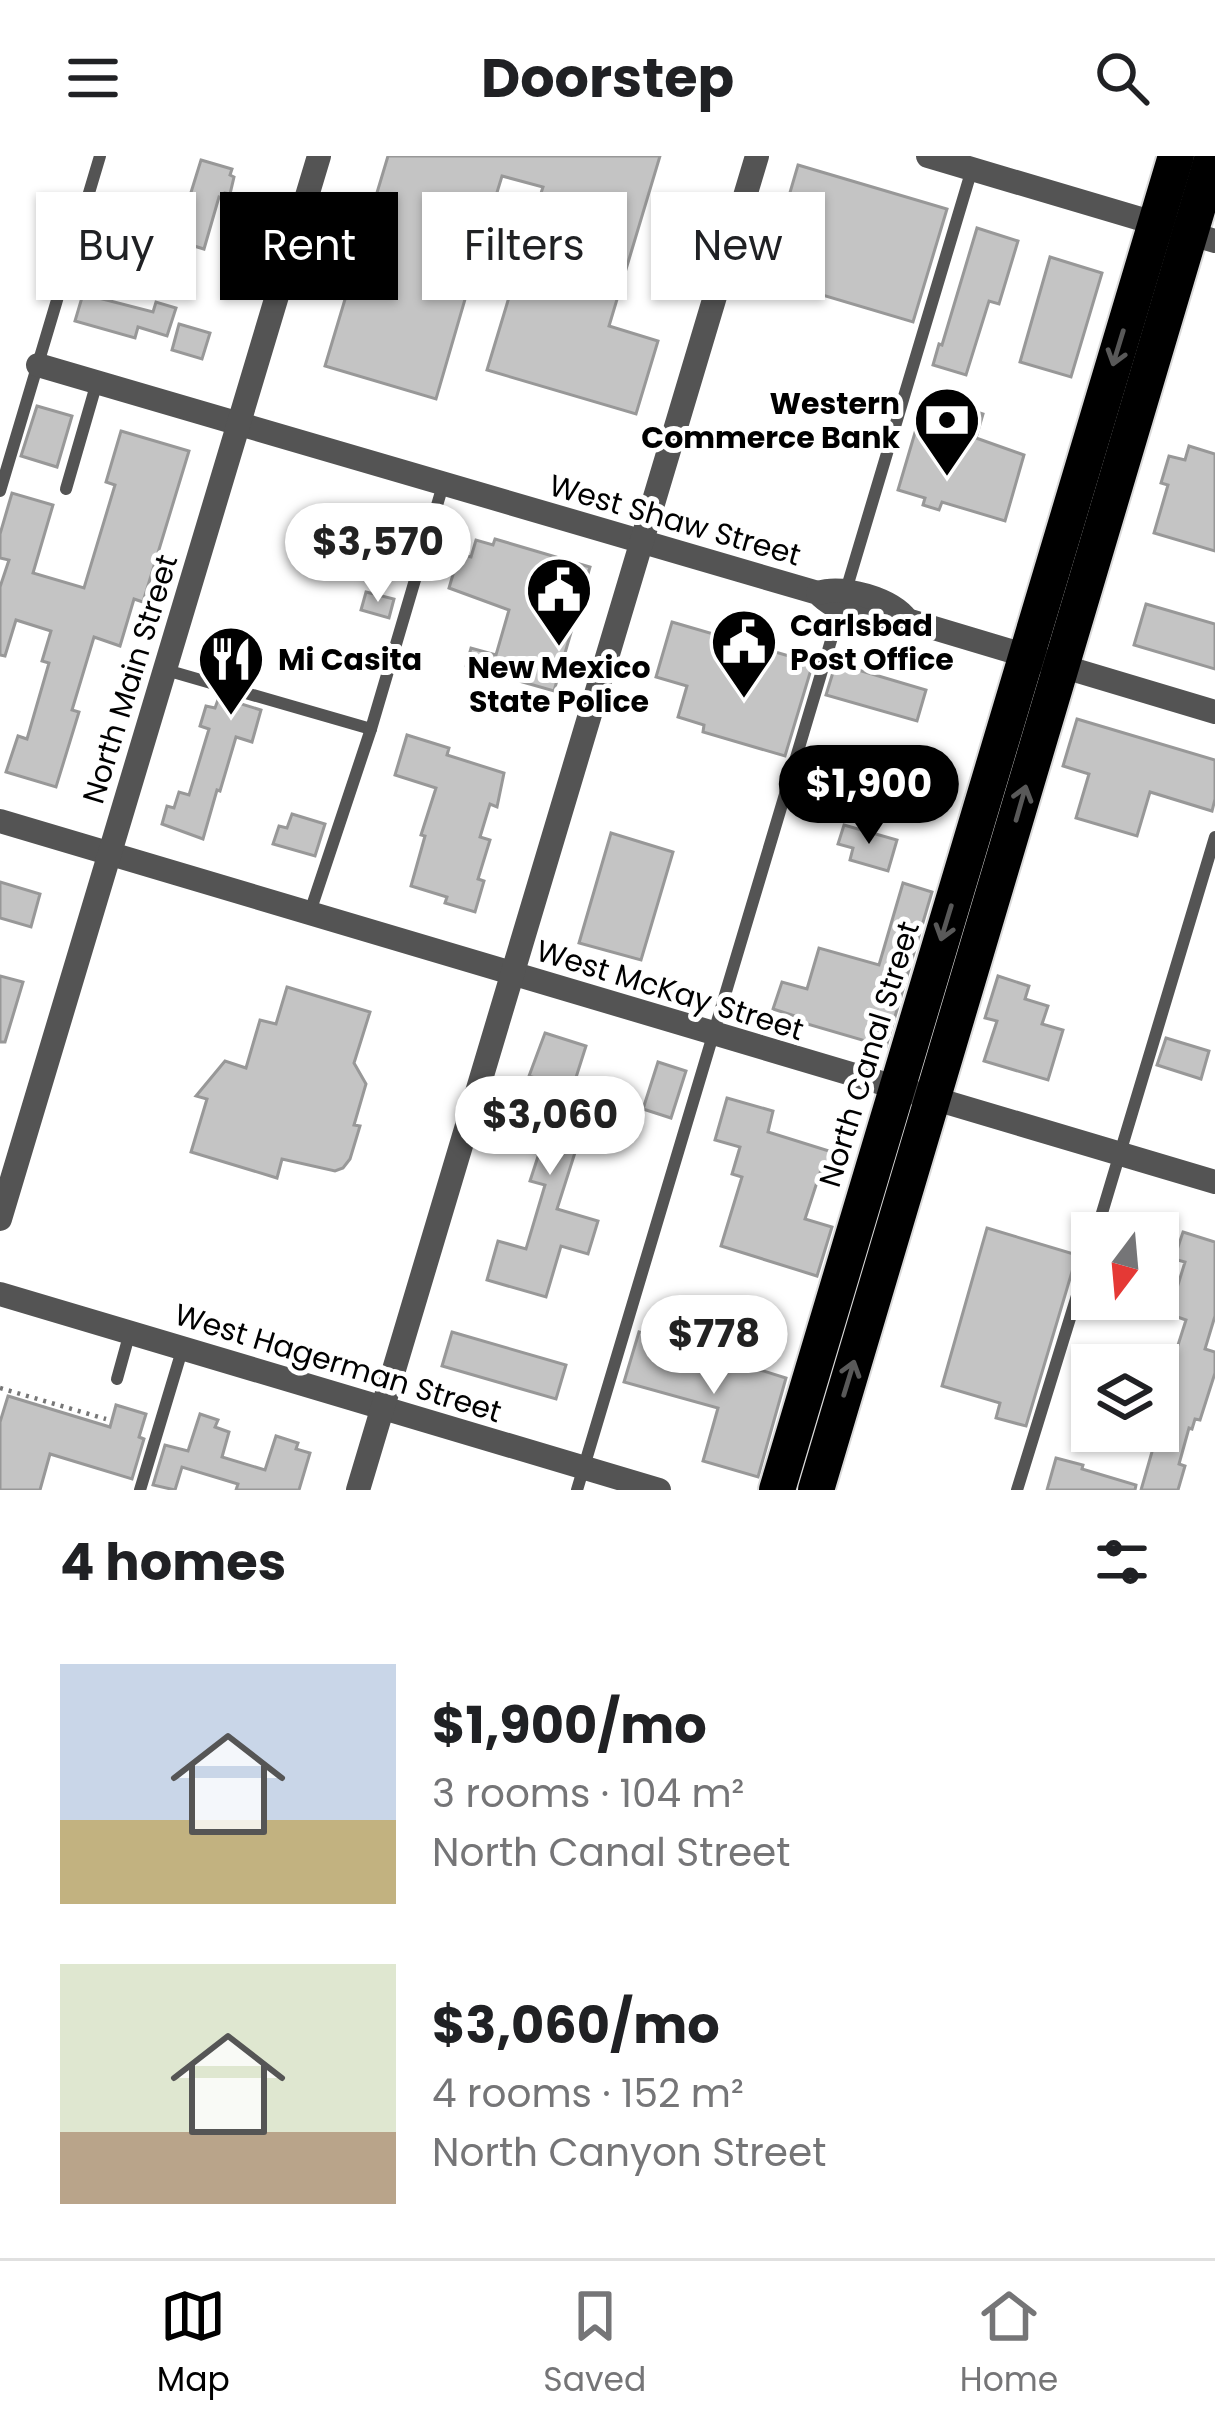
<!DOCTYPE html>
<html lang="en">
<head>
<meta charset="utf-8">
<style>
	body { margin:0; font-family:Poppins,sans-serif; background:#f6f6f6; color:#202124; height:100vh; display:flex; flex-direction:column; font-size:45px; white-space:nowrap }
	* { box-sizing:border-box; margin:0 }
	p { font-size:39px; color:#757577 }
	.icon { flex:none; width:66px; height:66px; fill:none; stroke:currentColor; stroke-width:2; stroke-linecap:round; stroke-linejoin:round }
	.map { position:relative; height:1334px; overflow:hidden }
	.details { display:flex; flex-direction:column; background:#fff; flex:1 }
	.details>* { flex:none }
	.guide { position:absolute; left:36px; top:36px; width:1143px; height:108px; display:flex; gap:24px }
	.needle { width:78px; rotate:196deg }
	.tools { position:absolute; left:1071px; top:1056px; display:grid; gap:24px }
	.tools a { display:grid; place-items:center; width:108px; height:108px; border-radius:0px; background:#fff; box-shadow:0 3px 9px #0004; font-size:60px }
	.price { position:absolute; translate:-50% -102px; padding:0 27px; border-radius:42px; background:#fff; color:#222; font-size:39px; line-height:78px; filter:drop-shadow(0 3px 6px #0008) }
	.price::after { content:''; position:absolute; left:50%; top:72px; width:36px; height:27px; margin-left:-18px; background:inherit; clip-path:polygon(0 0,100% 0,50% 100%) }
	.price.current { background:#000; color:#fff }
	ul { padding:0; list-style:none }
	li { display:flex; align-items:center; gap:36px; height:300px; padding:0 60px }
	li span { display:grid; place-items:center; flex:none; width:336px; height:240px; border-radius:0px; color:#555 }
	li>.icon { margin-inline-start:auto }
	span .icon { width:144px; height:144px; fill:#fffc; stroke-width:1 }
	li b { font-size:51px }
	h2 { display:flex; justify-content:space-between; align-items:center; height:144px; padding:0 60px; font-size:51px }
	.tag { padding:0 42px; border-radius:0px; background:#fff; box-shadow:0 3px 9px #0004; font-size:42px; line-height:108px }
	.tag.current { background:#000; color:#fff }
	header { display:flex; justify-content:space-between; align-items:center; height:156px; padding:0 60px; background:#fff; font-size:54px; font-weight:700 }
	.tabs { display:flex; justify-content:space-around; align-items:center; height:168px; border-top:3px solid #e0e0e0; background:#fff; font-size:33px; color:#757577 }
	.tabs a { display:grid; justify-items:center; gap:6px }
	.tabs .current { color:#000 }
	.map>svg:first-child { display:block }
</style>
</head>
<body>
<header><svg class="icon" aria-label="menu" viewBox="0 0 24 24"><path d="M4 6h16M4 12h16M4 18h16"/></svg>Doorstep<svg class="icon" aria-label="search" viewBox="0 0 24 24"><circle cx="10" cy="10" r="6"/><path d="M15 15l6 6"/></svg></header>
<div class="map">
<svg width="1215" height="1334" viewBox="0 0 1215 1334">
	<rect width="100%" height="100%" fill="#fff"/>
	<g fill="#c4c4c4" stroke="#989898" stroke-width="3" fill-rule="evenodd">
		<path d="M388,0H660L609,170L658,185L636,258L487,214L510,138L470,126L436,243L325,210ZM502,20L543,31L531,68L491,56Z"/>
		<path d="M201,4L232,13L230,19L234,21L230,38L225,37L224,43L219,41L204,93L171,83L179,57L184,59Z"/>
		<path d="M798,9L947,53L913,166L765,122Z"/>
		<path d="M977,72L1018,85L999,148L989,145L966,219L933,209L939,188L942,189Z"/>
		<path d="M1050,101L1102,117L1071,221L1020,206Z"/>
		<path d="M83,138L153,156L156,146L176,152L167,180L138,171L135,182L75,165Z"/>
		<path d="M179,168L210,177L202,203L172,194Z"/>
		<path d="M37,250L72,260L57,311L21,300Z"/>
		<path d="M958,250L983,258L976,282L1024,299L1005,365L942,346L939,354L923,349L925,342L898,334L919,263L952,272Z"/>
		<path d="M121,275L189,295L143,446L134,443L120,490L94,481L72,554L79,556L56,631L6,616L18,580L27,583L49,507L42,505L51,475L16,464L5,500L0,499V431L9,404L0,402V378L12,337L53,349L33,417L84,432L115,329L106,326Z"/>
		<path d="M1189,290L1215,298V395L1154,377L1168,329L1161,327L1169,300L1185,304Z"/>
		<path d="M495,383L590,411L554,535L466,510L471,492L496,499L509,454L449,432L459,398L471,401L476,384L493,389Z"/>
		<path d="M366,436L394,443L389,462L361,454Z"/>
		<path d="M1146,448L1215,468V513L1134,489Z"/>
		<path d="M672,466L813,507L785,600L703,576L704,569L678,561L687,530L656,521Z"/>
		<path d="M838,508L926,534L917,565L826,539L834,513H836Z"/>
		<path d="M219,541L261,554L252,586L236,581L220,635L217,634L203,683L162,668L167,650L174,652L179,636L189,639L209,573L200,570L206,550L215,552Z"/>
		<path d="M1077,563L1215,604V643L1212,655L1150,636L1137,680L1076,662L1089,618L1063,610Z"/>
		<path d="M407,579L449,592L447,599L504,617L497,651L490,648L480,681L490,684L478,723L484,725L475,756L445,747L447,741L411,730L425,680L421,679L436,632L395,619Z"/>
		<path d="M292,658L325,668L315,700L273,688L279,670L287,672Z"/>
		<path d="M844,669L897,684L888,715L850,704L853,692L838,688Z"/>
		<path d="M611,677L673,696L641,804L579,787Z"/>
		<path d="M0,726L40,738L31,771L0,762Z"/>
		<path d="M903,727L932,736L886,891L797,865L798,861L773,853L782,826L807,833L819,792L879,809Z"/>
		<path d="M0,820L23,826L5,886H0Z"/>
		<path d="M998,820L1029,830L1025,843L1048,850L1042,868L1063,874L1048,924L984,905L997,865L985,862Z"/>
		<path d="M287,831L370,856L354,907L366,928L354,969L360,970L350,1003L343,1012L335,1015L282,1003L277,1022L191,996L207,943L196,940L225,905L246,912L260,864L276,868Z"/>
		<path d="M545,877L586,890L565,956L586,962L557,1053L598,1065L588,1098L561,1090L546,1141L487,1124L498,1085L526,1093L545,1029L530,1025L544,982L534,978L549,927L529,920Z"/>
		<path d="M1166,882L1209,895L1201,923L1157,909Z"/>
		<path d="M658,906L686,915L671,962L643,953Z"/>
		<path d="M727,942L773,955L768,976L845,1000L839,1020L821,1014L805,1063L832,1071L817,1120L721,1090L742,1021L732,1018L740,991L715,984Z"/>
		<path d="M987,1072L1077,1099L1026,1270L996,1262L1000,1247L942,1230Z"/>
		<path d="M1183,1076L1215,1086V1160L1205,1193L1215,1196V1217L1200,1264L1195,1263L1192,1273L1189,1272L1179,1308L1185,1310L1178,1334H1141L1158,1275V1231L1164,1233L1186,1164L1169,1158L1185,1106L1174,1103Z"/>
		<path d="M452,1176L566,1209L556,1243L442,1210Z"/>
		<path d="M639,1176L786,1222L758,1321L703,1305L718,1252L624,1226Z"/>
		<path d="M8,1240L110,1271L116,1249L146,1258L139,1281L144,1283L132,1323L50,1298L40,1334H0V1266Z"/>
		<path d="M200,1258L218,1264L215,1271L229,1276L222,1301L265,1314L276,1280L298,1287L296,1293L310,1297L299,1334H236L238,1328L182,1311L175,1334L153,1329L165,1289L188,1295Z"/>
		<path d="M1056,1302L1083,1309L1082,1313L1136,1329L1135,1334H1047Z"/>
	</g>
	<g fill="none" stroke-linecap="round" stroke-linejoin="round">
		<g stroke="#dbdbdb" stroke-width="40">
			<g id="highway">
				<path d="M777,1334L1176,0"/>
				<path d="M816,1334L1213,0"/>
			</g>
		</g>
		<path stroke="#767676" stroke-width="4.5" stroke-dasharray="3 6" stroke-linecap="butt" d="M0,1232L106,1263"/>
		<g stroke="#545454" stroke-width="12">
			<path d="M66,333L97,226"/>
			<path d="M0,335L100,0"/>
			<path d="M166,514L371,573"/>
			<path d="M310,756L371,573L443,329"/>
			<path d="M1096,1077L1215,681"/>
			<path d="M117,1223L130,1176"/>
			<path d="M140,1334L183,1191"/>
			<path d="M577,1334L972,13"/>
			<path d="M1017,1334L1092,1091"/>
		</g>
		<g stroke="#545454" stroke-width="24">
			<path d="M928,0L1215,85"/>
			<path d="M38,209L818,437C835,456 882,470 907,464L1215,556"/>
			<path d="M818,437C843,429 892,443 907,464"/>
			<path d="M0,665L1215,1026"/>
			<path d="M0,1063L319,0"/>
			<path d="M0,1138L659,1334"/>
			<path d="M358,1334L757,0"/>
		</g>
		<use href="#highway" stroke="#000" stroke-width="36"/>
	</g>
	<defs><path id="oneway-shaft" d="M-6 0H5M1.5-3L5.5 0L1.5 3" fill="none" stroke-width="1.6" stroke-linecap="round" stroke-linejoin="round" transform="scale(3)"/></defs>
	<g stroke="#595959">
		<use href="#oneway-shaft" transform="translate(1118 192) rotate(107)"/>
		<use href="#oneway-shaft" transform="translate(1021 647) rotate(-74)"/>
		<use href="#oneway-shaft" transform="translate(946 767) rotate(107)"/>
		<use href="#oneway-shaft" transform="translate(849 1222) rotate(-73)"/>
	</g>
	<defs>
		<g id="bank-pin" transform="scale(3.45)"><path d="M0 17L-7.5 6A9.5 9.5 0 1 1 7.5 6Z" fill="#000" stroke="#fff"/><path d="M-6-4H6V4H-6ZM0-2.3a2.3 2.3 0 1 0 0 4.6a2.3 2.3 0 1 0 0-4.6Z" fill="#fff"/></g>
		<g id="civic-pin" transform="scale(3.45)"><path d="M0 17L-7.5 6A9.5 9.5 0 1 1 7.5 6Z" fill="#000" stroke="#fff"/><path d="M-.6-6.5H3V-4.5H.6V-3L4-1V1h2V6H-6V1h2V-1L-.6-3ZM-1.2 2.5V6h2.4V2.5Z" fill="#fff"/></g>
		<g id="restaurant-pin" transform="scale(3.45)"><path d="M0 17L-7.5 6A9.5 9.5 0 1 1 7.5 6Z" fill="#000" stroke="#fff"/><path d="M-5-6h1v4h1v-4h1v4h1v-4h1v5L-1.5 .5V6h-2V.5L-5-1ZM5-6V6H3V1.5H1.5Q1.5-4 5-6Z" fill="#fff"/></g>
	</defs>
	<g fill-rule="evenodd">
		<use href="#bank-pin" x="947" y="264"/>
		<use href="#civic-pin" x="559" y="434"/>
		<use href="#civic-pin" x="744" y="486"/>
		<use href="#restaurant-pin" x="231" y="503"/>
	</g>
	<g text-anchor="middle" dominant-baseline="central" stroke-width="10" stroke-linejoin="round" paint-order="stroke">
		<g font-size="30" font-weight="bold" fill="#000" stroke="#fff" text-anchor="start">
			<text x="900" y="247" text-anchor="end">Western<tspan x="900" dy="34">Commerce Bank</tspan></text>
			<text x="790" y="469">Carlsbad<tspan x="790" dy="34">Post Office</tspan></text>
			<text x="278" y="503">Mi Casita</text>
			<text x="559" y="511" text-anchor="middle">New Mexico<tspan x="559" dy="34">State Police</tspan></text>
		</g>
		<g font-size="30" fill="#000" stroke="#fff">
			<text transform="translate(675 364) rotate(16)">West Shaw Street</text>
			<text transform="translate(130 523) rotate(-73)">North Main Street</text>
			<text transform="translate(670 834) rotate(17)">West McKay Street</text>
			<text transform="translate(869 898) rotate(-73)">North Canal Street</text>
			<text transform="translate(338 1207) rotate(17)">West Hagerman Street</text>
		</g>
	</g>
</svg>
<div class="tools">
<a><svg class="needle" viewBox="-14 -14 28 28"><path d="M0-13l5 13h-10z" fill="#e53935"/><path d="M0 13l5-13h-10z" fill="#757577"/></svg></a>
<a><svg class="icon" aria-label="layers" viewBox="0 0 24 24"><path d="M12 4l9 5-9 5-9-5zM3 14l9 5 9-5"/></svg></a>
</div>
<b class="price" style="left:378px;top:449px">$3,570</b>
<b class="price current" style="left:869px;top:691px">$1,900</b>
<b class="price" style="left:550px;top:1022px">$3,060</b>
<b class="price" style="left:714px;top:1241px">$778</b>
<div class="guide">
<a class="tag">Buy</a>
<a class="tag current">Rent</a>
<a class="tag">Filters</a>
<a class="tag">New</a>
</div>
</div>
<section class="details">
<h2>4 homes<svg class="icon" aria-label="filters" viewBox="0 0 24 24"><path d="M4 7h16M4 17h16"/><circle cx="9" cy="7" r="2"/><circle cx="15" cy="17" r="2"/></svg></h2>
<ul>
<li><span style="background:linear-gradient(#c9d6e8 65%,#c2b280 0)"><svg class="icon" aria-label="home" viewBox="0 0 24 24"><path d="M3 11l9-7 9 7M6 9v11h12V9"/></svg></span><div><b>$1,900/mo</b><p>3 rooms · 104 m²</p><p>North Canal Street</p></div></li>
<li><span style="background:linear-gradient(#dfe7d0 70%,#b9a48a 0)"><svg class="icon" aria-label="home" viewBox="0 0 24 24"><path d="M3 11l9-7 9 7M6 9v11h12V9"/></svg></span><div><b>$3,060/mo</b><p>4 rooms · 152 m²</p><p>North Canyon Street</p></div></li>
</ul>
</section>
<nav class="tabs">
<a class="current"><svg class="icon" aria-label="map" viewBox="0 0 24 24"><path d="M3 6l6-2 6 2 6-2v14l-6 2-6-2-6 2zM9 4v14M15 6v14"/></svg>Map</a>
<a><svg class="icon" aria-label="saved" viewBox="0 0 24 24"><path d="M7 4h10v16l-5-4-5 4z"/></svg>Saved</a>
<a><svg class="icon" aria-label="home" viewBox="0 0 24 24"><path d="M3 11l9-7 9 7M6 9v11h12V9"/></svg>Home</a>
</nav>
</body>
</html>
